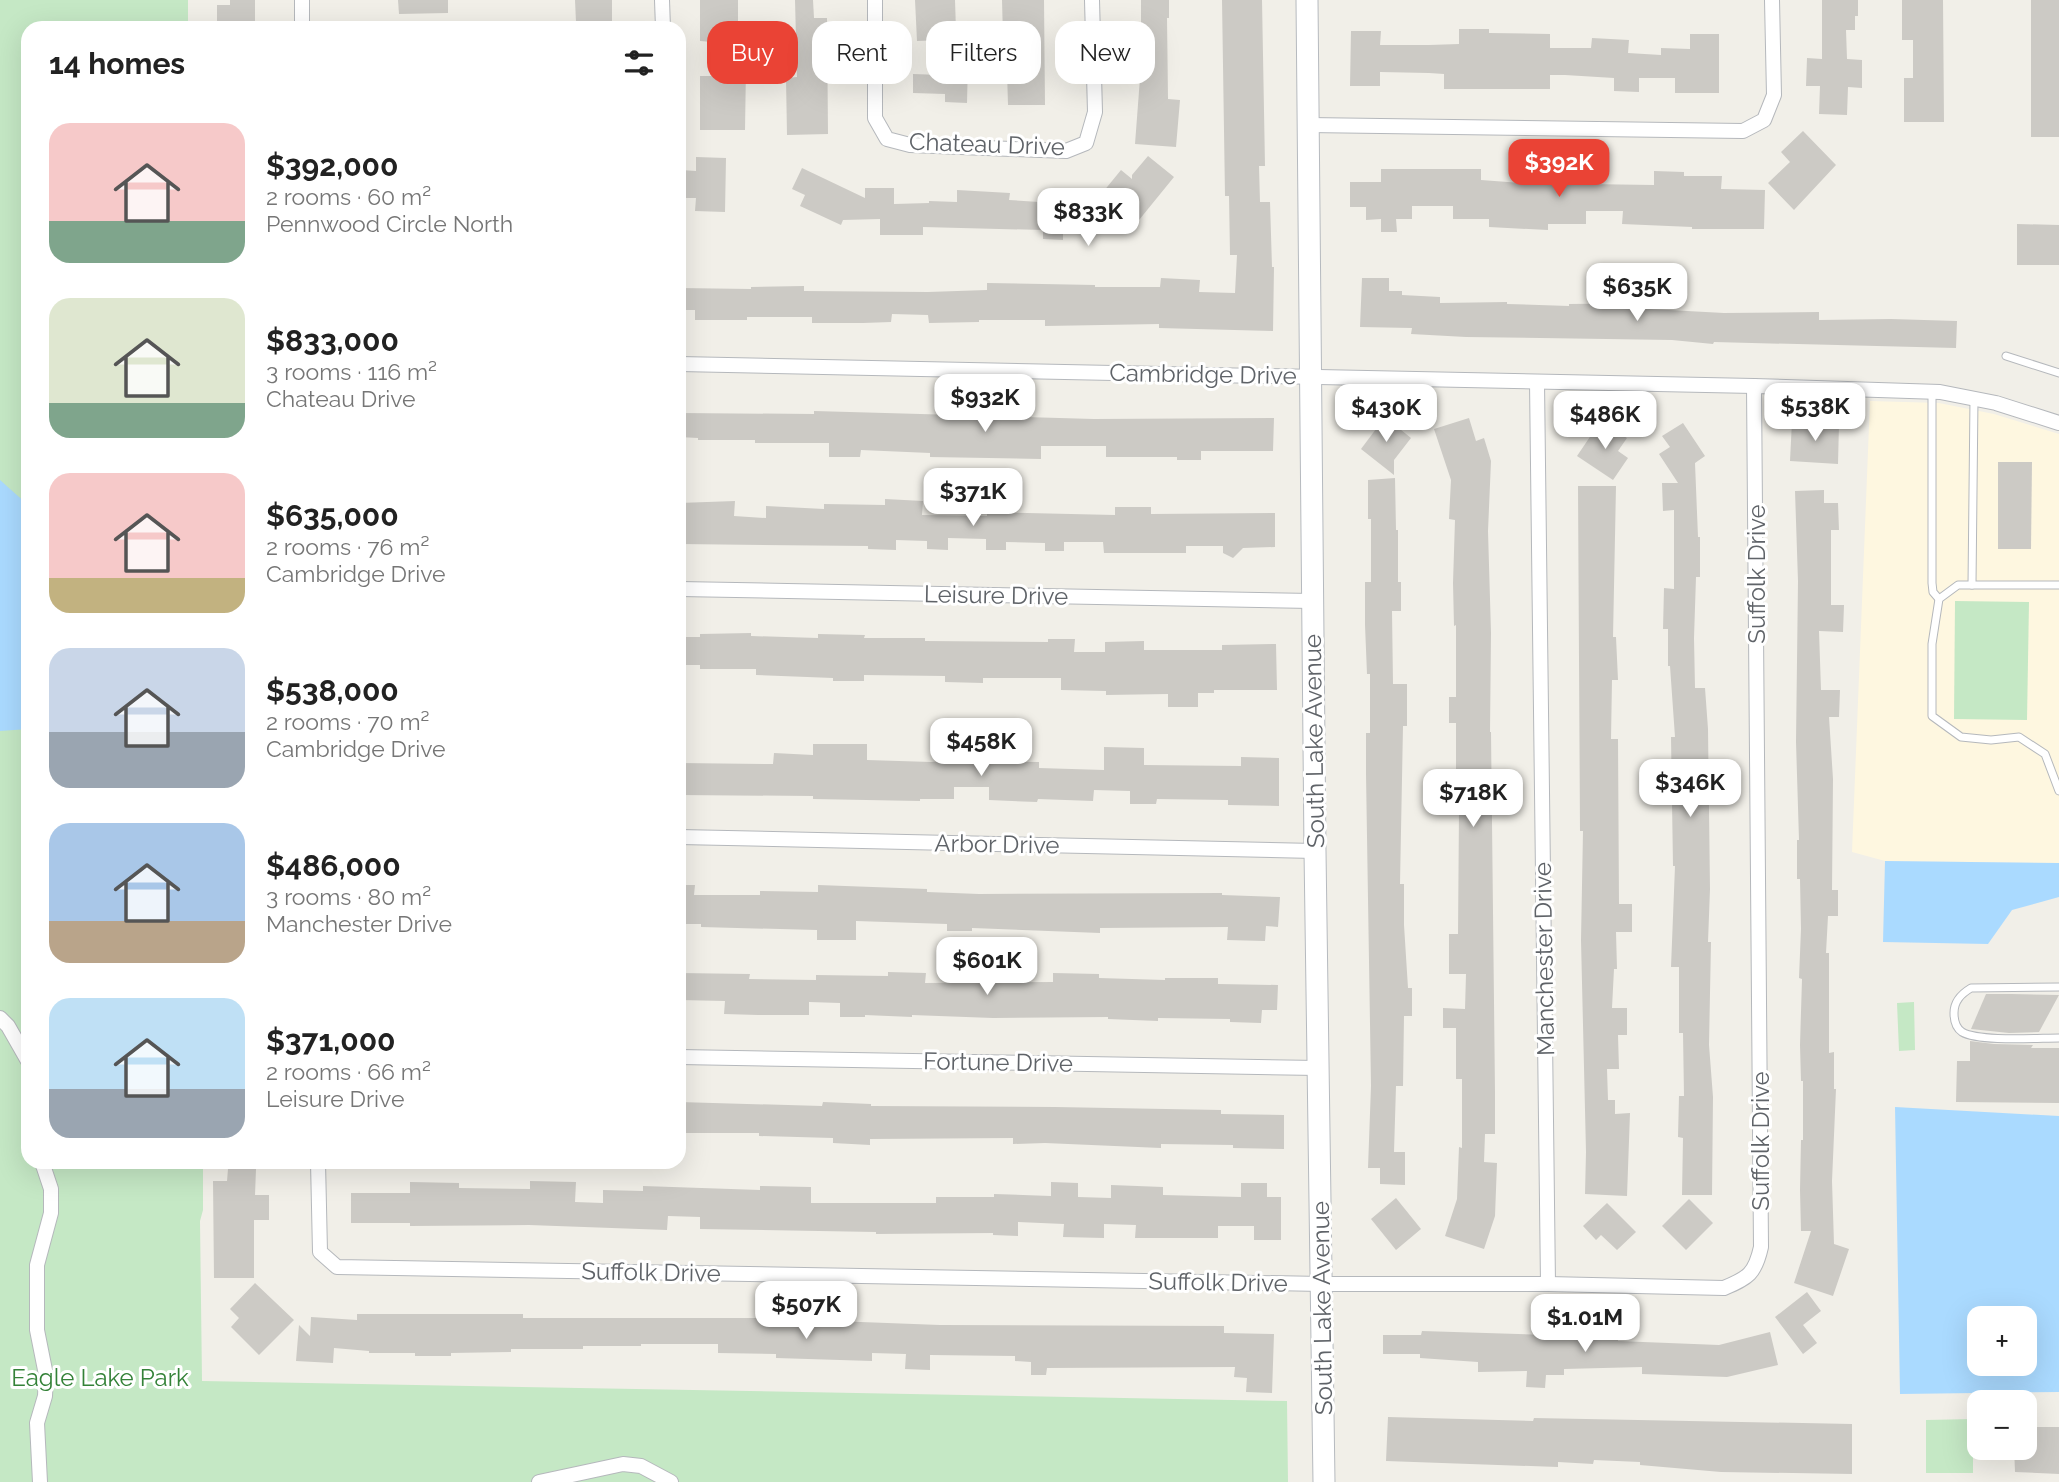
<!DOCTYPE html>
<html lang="en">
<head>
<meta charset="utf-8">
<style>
	body { margin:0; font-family:Raleway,sans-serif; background:#f2f2f2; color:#222; height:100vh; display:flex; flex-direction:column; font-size:26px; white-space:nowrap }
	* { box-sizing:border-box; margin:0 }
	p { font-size:23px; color:#767676 }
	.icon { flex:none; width:38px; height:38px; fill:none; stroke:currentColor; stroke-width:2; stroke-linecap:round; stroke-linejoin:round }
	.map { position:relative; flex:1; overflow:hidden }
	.sheet { position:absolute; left:21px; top:21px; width:665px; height:1148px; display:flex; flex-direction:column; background:#fff; border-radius:21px; box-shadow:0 7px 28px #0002 }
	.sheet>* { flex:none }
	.hud { position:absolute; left:707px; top:21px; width:665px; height:63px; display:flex; gap:14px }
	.fabs { position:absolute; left:1967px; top:1306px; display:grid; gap:14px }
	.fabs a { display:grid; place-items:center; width:70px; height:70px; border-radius:14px; background:#fff; box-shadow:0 7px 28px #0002; font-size:35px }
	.price { position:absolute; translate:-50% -60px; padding:0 16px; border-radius:14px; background:#fff; color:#222; font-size:23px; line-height:46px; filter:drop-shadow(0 2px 4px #0008) }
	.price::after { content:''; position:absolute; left:50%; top:42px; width:21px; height:16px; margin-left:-10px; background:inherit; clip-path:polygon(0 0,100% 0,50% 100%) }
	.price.on { background:#ea4335; color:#fff }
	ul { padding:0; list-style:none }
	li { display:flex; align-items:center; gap:21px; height:175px; padding:0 28px }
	li span { display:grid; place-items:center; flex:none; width:196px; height:140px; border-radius:21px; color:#555 }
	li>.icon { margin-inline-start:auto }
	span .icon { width:84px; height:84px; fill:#fffc; stroke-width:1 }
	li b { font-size:30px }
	h2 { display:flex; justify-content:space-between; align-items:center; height:84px; padding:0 28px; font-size:30px }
	.chip { padding:0 24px; border-radius:21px; background:#fff; box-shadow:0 7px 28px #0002; font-size:24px; line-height:63px }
	.chip.on { background:#ea4335; color:#fff }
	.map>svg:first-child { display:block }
</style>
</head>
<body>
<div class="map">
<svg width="2059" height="1482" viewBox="0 0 2059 1482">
	<rect width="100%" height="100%" fill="#f1efe8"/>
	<path fill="#fef7e0" d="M1870,401L1939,403L1994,414L2059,434V863L1885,861L1852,852Z"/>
	<g fill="#c5e8c5">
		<path d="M0,0H188V28H28V1162H203V1210L200,1221L202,1381L1287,1401L1288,1482H0Z"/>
		<path d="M1955,601L2029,602L2027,720L1954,719Z"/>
		<path d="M1914,1002L1915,1050L1899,1051L1897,1003Z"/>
		<path d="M1973,1419V1473H1926V1420Z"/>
	</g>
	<g fill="#aadaff" fill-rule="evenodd">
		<path d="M0,480L28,505V729L0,731Z"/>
		<path d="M1885,861L2059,863V897L2012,910L1988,944L1883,942Z"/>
		<path d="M1895,1107L2059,1116V1392L1900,1394ZM1979,1318H2025V1363H1979Z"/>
	</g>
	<g fill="#cccac5">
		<path d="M230,0H255V28H217V5H230Z"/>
		<path d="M398,0H448V13L399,14Z"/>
		<path d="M575,0H612V21L576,22Z"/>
		<path d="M700,0H738V42H750V67H746L745,130H700V76H712V42L700,41Z"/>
		<path d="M795,0H813L814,18H827L828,134L787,135L786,78L797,77Z"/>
		<path d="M915,0H955L957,61H968L967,103L945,102V94L913,93V74L940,75L942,40L917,41Z"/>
		<path d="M1002,0H1044L1045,105H1008L1006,37H1003Z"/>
		<path d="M1141,0H1169V18H1167L1168,99L1180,100L1176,147L1135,144L1140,78H1135L1134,27L1141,26Z"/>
		<path d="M1222,0H1262L1265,166H1259L1260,202H1270L1272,267H1274L1273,331L1159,328V324L1045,326V320H979V322L929,323L928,315L892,314L891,322L863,323H812V317H747V320H695V310H679V288L751,289V287L804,286V291L928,292L987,290V283L1095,285V287H1160L1161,278L1200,280L1199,292L1235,293L1237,255H1230L1229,196H1225Z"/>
		<path d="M1822,0H1858V16H1855V30H1846L1847,59L1862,60V88L1848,87L1847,115L1819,114L1820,86H1806L1807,58L1822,59Z"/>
		<path d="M1902,0H1943L1944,122H1904V78H1913V40H1902Z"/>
		<rect x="2031" y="0" width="28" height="137"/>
		<path d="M1459,29H1489V33L1550,34V48H1591L1592,38L1629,40L1628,53L1661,55V48L1690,49V34H1719V93H1675V78H1639V92L1614,91V78L1565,75H1550V89H1444V74L1429,73L1380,72V86H1350L1351,31H1381L1380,45H1429L1459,44Z"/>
		<path d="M1803,131L1836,165L1794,210L1768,183L1790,162L1781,152Z"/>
		<path d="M1148,156L1174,177L1139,220L1103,192L1121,170L1132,179V175Z"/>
		<path d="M696,157L726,158L725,212L695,211L696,198H681V170L696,171Z"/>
		<path d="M1522,167L1587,170L1586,184L1654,185V171L1684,172V176H1722L1721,189L1765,190L1764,229H1692V227L1622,224L1623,211H1586V224H1548V230L1489,227V219H1453V206H1412V219H1396L1397,232H1381V219L1366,220V207H1350V182H1381V169H1481V180L1521,183Z"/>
		<path d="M802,168L865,198V188H894V204L929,203V201L957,202V190L1010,193L1009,200L1039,202V205H1071V190H1098L1097,234L1063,233V240L1043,239V230L923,227V235H880V219L843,220L841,225L800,206L805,195L792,189Z"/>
		<path d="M2017,224L2059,225V265H2017Z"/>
		<path d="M1362,278H1389V291H1402V295L1440,297V303L1507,302V304L1569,306V304L1650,303V309L1724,313L1819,312V320L1891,319L1957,321L1956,348L1714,342L1713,344L1672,340L1466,337L1411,334L1412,328L1360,327Z"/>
		<path d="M814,411L1094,419L1274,418L1273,451H1201V460H1177V457H1106V446H1041V459L930,457V453L861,450L860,457H829V443H755V440H698V438L679,437V413L814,414Z"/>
		<path d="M1385,417L1411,438L1394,460V475L1361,449Z"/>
		<path d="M1469,418L1476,441L1484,438L1491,461L1488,531L1491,633L1490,732H1491L1495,1092V1134H1485L1484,1162L1497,1163L1495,1216L1484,1249L1445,1236L1457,1199L1459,1147L1462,1148V1079H1456V1028H1443V1008L1465,1009L1466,974H1449V934H1458L1459,810H1446V784H1456V723H1449V697H1456V625L1454,626L1453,583L1455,520L1449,519L1451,480L1434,429Z"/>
		<path d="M1792,421L1839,424L1838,464L1790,461Z"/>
		<path d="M1600,422L1627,438L1618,451L1628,458L1613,480L1577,456Z"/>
		<path d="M1683,423L1705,456L1695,463L1698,537H1700V577H1696L1694,638L1695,688H1705L1708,729L1710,889L1708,942H1711L1709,1045L1713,1097L1712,1195H1682L1683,1138L1678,1137L1679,1096H1684L1683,1033H1679V967H1671L1675,866H1673L1671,737H1675L1670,666H1668V629H1663L1664,588L1674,589V510L1663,511L1662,483H1678L1659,454L1670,447L1662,436Z"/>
		<path d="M1998,462H2032L2031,549H1998Z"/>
		<path d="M1395,478L1396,530H1398V582H1401V611H1392L1393,684H1407V726H1403L1400,884H1404V925L1408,988H1412V1016H1404L1403,1086H1396L1394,1152H1405V1185L1380,1184V1168H1368L1371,1086L1366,774V733H1370V674H1367L1365,625V582H1371V519H1368V480Z"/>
		<path d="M1578,486H1616L1613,637H1616L1618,680H1612L1611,739H1618L1619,904H1632V932H1616L1617,969H1614L1612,1008H1627V1035H1618L1619,1069H1607L1608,1100H1615V1114L1630,1113L1627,1196L1585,1194L1586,1152L1581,940L1583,831H1580Z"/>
		<path d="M1824,490V503H1838L1839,530H1831V605H1844L1843,632L1819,631L1821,690H1840L1839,717H1829L1833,779L1832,890H1838V916H1828L1826,953H1829V1053L1834,1052V1089H1836L1832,1181L1834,1244L1849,1249L1833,1296L1794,1283L1811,1231H1801L1800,1190L1801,1140H1803V1081H1801L1800,1045L1802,979L1799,978L1801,929L1800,879H1797V840H1799L1796,742L1798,581L1795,491Z"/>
		<path d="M885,499L923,501L922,515L987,516V512L1115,515V507H1151V514L1275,513V547L1243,548L1233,558L1223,553V546H1186V553H1104L1103,542H1064V551H1045V543L1006,542V550H986V539L948,538V550L927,549V541L896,540V550L868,549V546L679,544V503L735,501L734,516L766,518V506L824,509V504L885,505Z"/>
		<path d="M751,633V636L818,638V634L865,635L864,638H925V641L1048,642V639H1075L1074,652H1105V642L1144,641V650H1222V645L1276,644L1277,690H1214V693H1198V707H1168V694L1106,695V691L1061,690V678H983V683L945,682V676L864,675V681H833V678L756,675V669H700V665H679V637H700V634Z"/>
		<path d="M813,744H867V760L931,762L943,761V748L967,749V761L1039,762V768L1104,770V747L1144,748V765L1241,766V757L1279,758V806L1228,805V800L1157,799L1156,804H1130V791L1094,790L1093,801L1038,799L1037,802L989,800V787H954V799H920V801L813,799V796L679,795V763L773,764L774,753L813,755Z"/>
		<path d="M679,885H695L694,895H760V891L818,892V885L927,889V892L979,894L1222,893V895L1280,897L1278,927L1266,926L1265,941L1227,940L1228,927L1100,928V933L972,928V931H947V924L856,921V940H817V930L701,927V924H679Z"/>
		<path d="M888,972L926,973L925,983L1053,982V973L1099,974V978L1165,980V978H1218V984L1278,985L1277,1010H1262L1261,1023L1230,1022V1019L1158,1018V1021L1108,1019V1017L993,1018L912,1015V1017L865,1015V1017H840V1003L809,1002V1015H758L724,1014L725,1001L679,1000V973L750,974L749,979L816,980V975L888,976Z"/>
		<path d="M1986,994H2011L2059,995L2039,1032L2009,1033L1971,1029Z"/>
		<path d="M1970,1041L1994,1044L2033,1045L2031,1048H2059V1103L1956,1102L1957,1061H1970Z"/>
		<path d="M679,1102L822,1106L823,1102L871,1104V1106L1055,1107L1221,1110V1114L1284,1115V1149L1233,1148V1145L1161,1144V1148L1045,1143L1013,1144V1138L870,1139V1145L833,1143V1138L759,1136V1133H679Z"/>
		<path d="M228,1169H256L255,1195H269V1220H254V1278H214L213,1181H227Z"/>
		<path d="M530,1181L576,1182L575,1202L603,1203V1190L643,1191V1186L760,1190V1186L811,1187V1203H936V1197H994V1194L1051,1196V1182L1078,1183V1197L1111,1198V1185L1163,1187V1195L1241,1197V1183H1267V1197H1281V1240H1254V1226H1218V1238H1135L1136,1225L1104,1224V1238L1063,1237L1064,1224L1018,1222V1236L993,1235V1233L876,1234V1232L700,1229V1217L668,1216L667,1230L529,1225L410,1226V1223H351V1193H410V1182L459,1183V1188L530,1189Z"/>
		<path d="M1396,1198L1421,1229L1396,1250L1371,1219Z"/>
		<path d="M1689,1199L1713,1223L1686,1250L1662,1226Z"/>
		<path d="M1607,1203L1636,1232L1617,1250L1601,1235L1596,1240L1583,1226Z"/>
		<path d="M255,1283L294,1320L259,1355L231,1327L239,1318L230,1309Z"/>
		<path d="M1807,1292L1821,1311L1803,1325L1817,1343L1803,1354L1775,1317Z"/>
		<path d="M357,1314H523V1318H756L940,1325L1224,1326V1333L1274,1334L1272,1393L1246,1392L1247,1378L1234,1377L1235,1367L1047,1368L1046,1375H1031V1362L1015,1361V1356L930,1355V1370L905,1369L906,1354L872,1353V1361L776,1358V1354L718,1353V1344H641V1346H583V1349H511V1352L451,1353V1356H415V1353H369V1351L334,1348L333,1363L296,1361L299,1325L310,1336L311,1317L357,1320Z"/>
		<path d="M1422,1331L1577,1336L1618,1335V1341L1719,1345L1770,1332L1778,1365L1727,1377L1642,1374V1367L1564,1369V1375H1546L1545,1388L1526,1387L1527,1371L1478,1372V1362L1420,1358V1354H1383V1335H1421Z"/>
		<path d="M1388,1417L1533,1421L1534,1418L1852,1424V1474L1721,1472L1640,1465V1462L1594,1460L1593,1464L1558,1462V1467L1386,1461Z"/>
		<path d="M2025,1427H2059V1474L2015,1472L2014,1447H2025Z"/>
	</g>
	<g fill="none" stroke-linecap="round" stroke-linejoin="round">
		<g stroke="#b5b8bc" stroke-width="9">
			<g id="lane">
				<path d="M2006,356L2059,373"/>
				<path d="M1932,392V583L1933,592L1939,599"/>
				<path d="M1972,585L1974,399"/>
				<path d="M2059,585H1958L1939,599L1932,644V716L1961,737L1991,740L2019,737L2045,754L2059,791"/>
				<path d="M2059,987L1971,988C1961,994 1954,1001 1954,1013C1954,1021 1956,1028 1962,1032C1979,1042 2037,1038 2059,1038"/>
			</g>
		</g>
		<g stroke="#b5b8bc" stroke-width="16">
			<g id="street">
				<path d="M302,0V28"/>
				<path d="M662,0L663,28"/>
				<path d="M875,0V118L887,139L910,145L1066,151L1086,143L1095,112L1092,0"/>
				<path d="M1308,125L1743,131L1764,120L1774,95L1772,0"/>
				<path d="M679,364L1754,386L1940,392L1996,403L2059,423"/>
				<path d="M1537,382L1548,1284"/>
				<path d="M679,589L1312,601"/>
				<path d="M679,837L1315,851"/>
				<path d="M0,1018L8,1026L28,1061"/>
				<path d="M679,1057L1318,1068"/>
				<path d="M318,1162L320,1252L337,1267L1322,1284H1548L1724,1288C1748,1278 1755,1274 1761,1247L1754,386"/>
				<path d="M40,1482L37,1423L45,1396L46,1375L37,1330V1265L51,1213V1189L42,1162"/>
				<path d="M539,1482L623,1464L641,1466L671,1482"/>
			</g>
		</g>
		<g stroke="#b6babf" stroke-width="23">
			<path id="secondary" d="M1307,0L1315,851L1324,1482"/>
		</g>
		<use href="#lane" stroke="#fff" stroke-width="7"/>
		<use href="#street" stroke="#fff" stroke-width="14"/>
		<use href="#secondary" stroke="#fff" stroke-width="21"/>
	</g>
	<g text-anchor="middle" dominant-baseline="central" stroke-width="6" stroke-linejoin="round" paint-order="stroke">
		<g font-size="24" fill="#5f6368" stroke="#fff">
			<text transform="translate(987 144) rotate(2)">Chateau Drive</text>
			<text transform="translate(1203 374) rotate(1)">Cambridge Drive</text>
			<text transform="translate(1756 574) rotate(-90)">Suffolk Drive</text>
			<text transform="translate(996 595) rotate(1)">Leisure Drive</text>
			<text transform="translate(1314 741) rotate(-91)">South Lake Avenue</text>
			<text transform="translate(997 844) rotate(1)">Arbor Drive</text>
			<text transform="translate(1544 959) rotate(-91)">Manchester Drive</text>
			<text transform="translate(998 1062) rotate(1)">Fortune Drive</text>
			<text transform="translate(1760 1141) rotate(-90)">Suffolk Drive</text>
			<text transform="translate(651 1272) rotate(1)">Suffolk Drive</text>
			<text transform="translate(1218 1282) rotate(1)">Suffolk Drive</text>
			<text transform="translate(1322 1308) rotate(-91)">South Lake Avenue</text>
		</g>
		<g font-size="24" fill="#348238" stroke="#fff">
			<text x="100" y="1377">Eagle Lake Park</text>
		</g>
	</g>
</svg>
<div class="fabs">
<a>+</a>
<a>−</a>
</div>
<b class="price on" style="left:1559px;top:199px">$392K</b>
<b class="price" style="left:1088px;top:248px">$833K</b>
<b class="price" style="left:1637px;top:323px">$635K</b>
<b class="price" style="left:985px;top:434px">$932K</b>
<b class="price" style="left:1815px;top:443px">$538K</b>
<b class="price" style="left:1386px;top:444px">$430K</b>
<b class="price" style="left:1605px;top:451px">$486K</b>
<b class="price" style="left:973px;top:528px">$371K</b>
<b class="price" style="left:981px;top:778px">$458K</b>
<b class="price" style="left:1690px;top:819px">$346K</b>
<b class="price" style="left:1473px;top:829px">$718K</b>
<b class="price" style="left:987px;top:997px">$601K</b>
<b class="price" style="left:806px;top:1341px">$507K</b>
<b class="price" style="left:1585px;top:1354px">$1.01M</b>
<div class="hud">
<a class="chip on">Buy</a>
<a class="chip">Rent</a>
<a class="chip">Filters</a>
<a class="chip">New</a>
</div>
<section class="sheet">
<h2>14 homes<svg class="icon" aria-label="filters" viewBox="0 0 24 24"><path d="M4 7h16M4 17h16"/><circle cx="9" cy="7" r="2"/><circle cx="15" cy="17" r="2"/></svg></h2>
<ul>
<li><span style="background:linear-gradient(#f6c9c9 70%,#7fa58c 0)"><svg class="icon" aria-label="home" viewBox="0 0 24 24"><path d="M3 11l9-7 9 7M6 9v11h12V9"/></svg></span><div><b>$392,000</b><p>2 rooms · 60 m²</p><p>Pennwood Circle North</p></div></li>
<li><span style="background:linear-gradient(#dfe7d0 75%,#7fa58c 0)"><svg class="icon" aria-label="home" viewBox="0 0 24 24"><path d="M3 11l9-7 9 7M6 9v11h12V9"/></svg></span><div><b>$833,000</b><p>3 rooms · 116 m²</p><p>Chateau Drive</p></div></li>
<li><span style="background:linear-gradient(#f6c9c9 75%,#c2b280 0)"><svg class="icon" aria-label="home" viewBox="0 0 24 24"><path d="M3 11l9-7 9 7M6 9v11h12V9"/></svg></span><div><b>$635,000</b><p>2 rooms · 76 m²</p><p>Cambridge Drive</p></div></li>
<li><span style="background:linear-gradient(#c9d6e8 60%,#9aa5b1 0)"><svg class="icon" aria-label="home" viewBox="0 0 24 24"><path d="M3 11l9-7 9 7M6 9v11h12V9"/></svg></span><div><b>$538,000</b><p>2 rooms · 70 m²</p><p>Cambridge Drive</p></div></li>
<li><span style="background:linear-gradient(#a9c7e8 70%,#b9a48a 0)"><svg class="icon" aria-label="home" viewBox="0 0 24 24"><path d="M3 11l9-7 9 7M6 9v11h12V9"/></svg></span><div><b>$486,000</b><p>3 rooms · 80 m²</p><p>Manchester Drive</p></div></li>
<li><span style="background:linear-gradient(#bfe0f5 65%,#9aa5b1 0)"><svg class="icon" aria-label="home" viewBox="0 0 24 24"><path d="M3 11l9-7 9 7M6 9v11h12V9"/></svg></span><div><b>$371,000</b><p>2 rooms · 66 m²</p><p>Leisure Drive</p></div></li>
</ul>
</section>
</div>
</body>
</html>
